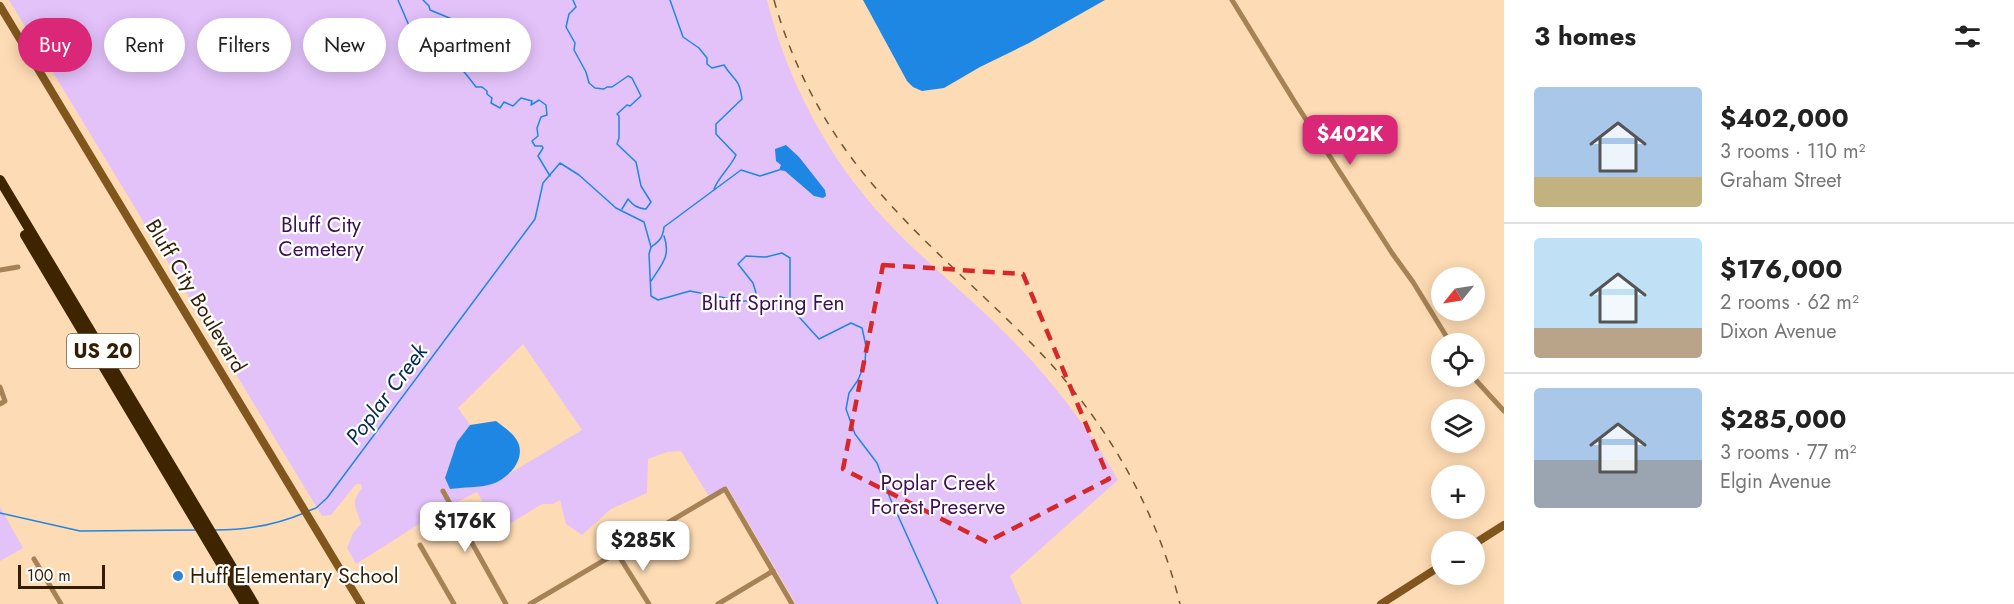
<!DOCTYPE html>
<html lang="en">
<head>
<meta charset="utf-8">
<style>
	body { margin:0; font-family:Jost,sans-serif; background:#f2f2f2; color:#222; height:100vh; display:flex; flex-direction:column; font-size:22px; white-space:nowrap }
	* { box-sizing:border-box; margin:0 }
	p { font-size:20px; color:#767676 }
	.icon { flex:none; width:33px; height:33px; fill:none; stroke:currentColor; stroke-width:2; stroke-linecap:round; stroke-linejoin:round }
	.map { position:relative; flex:1; overflow:hidden }
	.details { display:flex; flex-direction:column; background:#fff; width:510px }
	.details>* { flex:none }
	.top-card { position:absolute; left:18px; top:18px; width:570px; height:54px; display:flex; gap:12px }
	.needle { width:39px; rotate:240deg }
	.tools { position:absolute; left:1431px; top:267px; display:grid; gap:12px }
	.tools a { display:grid; place-items:center; width:54px; height:54px; border-radius:50%; background:#fff; box-shadow:0 3px 15px #0003; font-size:30px }
	.scale { position:absolute; left:18px; bottom:15px; width:87px; box-sizing:border-box; padding-left:6px; border:3px solid #331e02; border-top:0; font-size:16px; line-height:21px; white-space:nowrap; color:#331e02; -webkit-text-stroke:4px #fff; paint-order:stroke }
	.price { position:absolute; translate:-50% -51px; padding:0 14px; border-radius:12px; background:#fff; color:#222; font-size:20px; line-height:39px; filter:drop-shadow(0 2px 3px #0008) }
	.price::after { content:''; position:absolute; left:50%; top:36px; width:18px; height:14px; margin-left:-9px; background:inherit; clip-path:polygon(0 0,100% 0,50% 100%) }
	.price.on { background:#db2777; color:#fff }
	ul { padding:0; list-style:none }
	li { display:flex; align-items:center; gap:18px; height:150px; padding:0 30px }
	li+li { border-top:2px solid #e0e0e0 }
	li span { display:grid; place-items:center; flex:none; width:168px; height:120px; border-radius:6px; color:#555 }
	li>.icon { margin-inline-start:auto }
	span .icon { width:72px; height:72px; fill:#fffc; stroke-width:1 }
	li b { font-size:26px }
	h2 { display:flex; justify-content:space-between; align-items:center; height:72px; padding:0 30px; font-size:26px }
	.chip { padding:0 21px; border-radius:27px; background:#fff; box-shadow:0 3px 15px #0003; font-size:21px; line-height:54px }
	.chip.on { background:#db2777; color:#fff }
	main { display:flex; flex:1; min-height:0 }
	.map>svg:first-child { display:block }
</style>
</head>
<body>
<main>
<div class="map">
<svg width="1504" height="604" viewBox="0 0 1504 604">
	<rect width="100%" height="100%" fill="#fddbb4"/>
	<g fill="#e3c2fa" fill-rule="evenodd">
		<path d="M9,0H767C784,69 818,138 863,194C904,246 959,286 1005,333C1050,377 1087,426 1118,480L1010,576L1022,604H796L728,488L710,498L681,451L667,452L648,459L647,493L611,509L582,535L566,524L560,500L553,504H542L500,530L477,492L438,512L356,564L347,548L353,533L361,524C357,507 349,505 362,488L361,484H356L331,515L322,516ZM523,344L582,430L492,484L450,489L445,478L457,442L470,425L458,408Z"/>
		<path d="M0,507L23,548L0,561Z"/>
	</g>
	<g fill="#1e87e3">
		<path d="M863,0H1105L1029,43L980,67L944,88L922,91L913,87L907,81Z"/>
		<path d="M786,145L799,157L825,190L826,196L823,198L814,196L785,171L779,170L781,165L776,161L775,149Z"/>
		<path d="M496,421C504,427 516,435 519,445C524,462 507,479 492,484C480,488 463,487 450,489L445,478L457,442L470,425Z"/>
	</g>
	<g fill="none" stroke-linecap="round" stroke-linejoin="round">
		<g stroke="#1e87e3" stroke-width="1.5">
			<path d="M398,0L410,28V39L413,44L419,43L430,54L431,59L438,69H445L451,63H457C464,72 470,79 476,87H482L487,91V94L492,98L491,103L500,108L504,102L513,106L521,98L532,101L531,105L539,100L546,105L547,115L541,117L537,128L538,136L532,141L535,146H542L543,148L538,156L550,176"/>
			<path d="M423,0L429,6L430,10L452,19L454,36L452,46L457,61"/>
			<path d="M573,0L576,7L569,14L566,27L575,43L574,50L586,72L589,83L595,88L604,89L607,87H612L628,76L632,78L641,96L630,106L627,105L617,114L619,116V138L617,144L636,162L641,186L651,202L646,209C637,208 634,206 628,199L622,209"/>
			<path d="M670,0L683,37L699,48L707,58V64L712,68L724,65C734,81 739,77 742,99L716,124V134L736,155C730,168 719,176 714,189"/>
			<path d="M651,247C660,241 663,237 664,227L741,170L760,176L779,170"/>
			<path d="M651,281C662,264 671,256 664,236"/>
			<path d="M308,511L316,508L327,498L535,219L543,183L560,163L579,175L616,208L644,222L651,247L649,254L651,296L658,300L690,291L741,301H752L756,293L753,283L738,264L746,256L766,257L782,253L790,258V307L819,339L851,323L862,328L866,346L865,363L858,380L849,393L846,409L855,434L877,463L890,498L938,604"/>
			<path d="M0,513L80,531L195,530"/>
			<path d="M215,530C245,530 276,525 304,513"/>
		</g>
		<g stroke="#a68256" stroke-width="5">
			<path d="M1232,0L1296,104L1392,253L1413,282L1451,344"/>
			<path d="M0,270L18,267"/>
			<path d="M1472,376L1504,411"/>
			<path d="M0,387L5,401L0,404"/>
			<path d="M443,491L506,604"/>
			<path d="M420,545L454,604"/>
			<path d="M617,553L649,604"/>
			<path d="M34,559L61,604"/>
			<path d="M530,604L725,489L792,604"/>
			<path d="M718,604L773,571"/>
		</g>
		<g stroke="#80561d" stroke-width="8">
			<path d="M0,6L361,604"/>
			<path d="M1474,544L1504,525"/>
			<path d="M1381,604L1442,565"/>
		</g>
		<g stroke="#3f2400" stroke-width="10">
			<path d="M0,180L254,604"/>
			<path d="M25,235L245,604"/>
		</g>
		<path stroke="#6e5536" stroke-width="1.5" stroke-dasharray="8 8" stroke-linecap="butt" d="M774,0C793,68 828,133 874,186C928,250 994,302 1050,363C1112,431 1158,515 1180,604"/>
	</g>
	<path fill="none" stroke="#d62828" stroke-width="4.5" stroke-dasharray="12 8" stroke-linejoin="round" d="M883,265L1023,274L1109,479L987,542L843,469Z"/>
	<circle fill="#3083d2" stroke="#fff" stroke-width="2" cx="178" cy="576" r="6"/>
	<g text-anchor="middle" dominant-baseline="central" stroke-width="4.5" stroke-linejoin="round" paint-order="stroke">
		<rect fill="#fff" stroke="#70624e" stroke-width="1.5" x="67" y="334" width="72" height="34" rx="4.5"/>
		<g font-size="20" font-weight="bold" fill="#331e02">
			<text x="103" y="351">US 20</text>
		</g>
		<g font-size="21" fill="#3c1053" stroke="#fff">
			<text x="321" y="225">Bluff City<tspan x="321" dy="24">Cemetery</tspan></text>
			<text x="773" y="303">Bluff Spring Fen</text>
			<text x="938" y="483">Poplar Creek<tspan x="938" dy="24">Forest Preserve</tspan></text>
		</g>
		<g font-size="21" fill="#331e02" stroke="#fff">
			<text transform="translate(196 296) rotate(59)">Bluff City Boulevard</text>
		</g>
		<g font-size="21" fill="#331e02" stroke="#fff" text-anchor="start">
			<text x="190" y="576">Huff Elementary School</text>
		</g>
		<g font-size="22" font-style="italic" fill="#042c50" stroke="#fff">
			<text transform="translate(386 394) rotate(-53)">Poplar Creek</text>
		</g>
	</g>
</svg>
<div class="tools">
<a><svg class="needle" viewBox="-14 -14 28 28"><path d="M0-13l5 13h-10z" fill="#e53935"/><path d="M0 13l5-13h-10z" fill="#767676"/></svg></a>
<a><svg class="icon" aria-label="locate" viewBox="0 0 24 24"><circle cx="12" cy="12" r="6"/><path d="M12 2v4M12 18v4M2 12h4M18 12h4"/></svg></a>
<a><svg class="icon" aria-label="layers" viewBox="0 0 24 24"><path d="M12 4l9 5-9 5-9-5zM3 14l9 5 9-5"/></svg></a>
<a>+</a>
<a>−</a>
</div>
<div class="scale">100 m</div>
<b class="price on" style="left:1350px;top:166px">$402K</b>
<b class="price" style="left:465px;top:553px">$176K</b>
<b class="price" style="left:643px;top:572px">$285K</b>
<div class="top-card">
<a class="chip on">Buy</a>
<a class="chip">Rent</a>
<a class="chip">Filters</a>
<a class="chip">New</a>
<a class="chip">Apartment</a>
</div>
</div>
<section class="details">
<h2>3 homes<svg class="icon" aria-label="filters" viewBox="0 0 24 24"><path d="M4 7h16M4 17h16"/><circle cx="9" cy="7" r="2"/><circle cx="15" cy="17" r="2"/></svg></h2>
<ul>
<li><span style="background:linear-gradient(#a9c7e8 75%,#c2b280 0)"><svg class="icon" aria-label="home" viewBox="0 0 24 24"><path d="M3 11l9-7 9 7M6 9v11h12V9"/></svg></span><div><b>$402,000</b><p>3 rooms · 110 m²</p><p>Graham Street</p></div></li>
<li><span style="background:linear-gradient(#bfe0f5 75%,#b9a48a 0)"><svg class="icon" aria-label="home" viewBox="0 0 24 24"><path d="M3 11l9-7 9 7M6 9v11h12V9"/></svg></span><div><b>$176,000</b><p>2 rooms · 62 m²</p><p>Dixon Avenue</p></div></li>
<li><span style="background:linear-gradient(#a9c7e8 60%,#9aa5b1 0)"><svg class="icon" aria-label="home" viewBox="0 0 24 24"><path d="M3 11l9-7 9 7M6 9v11h12V9"/></svg></span><div><b>$285,000</b><p>3 rooms · 77 m²</p><p>Elgin Avenue</p></div></li>
</ul>
</section>
</main>
</body>
</html>
